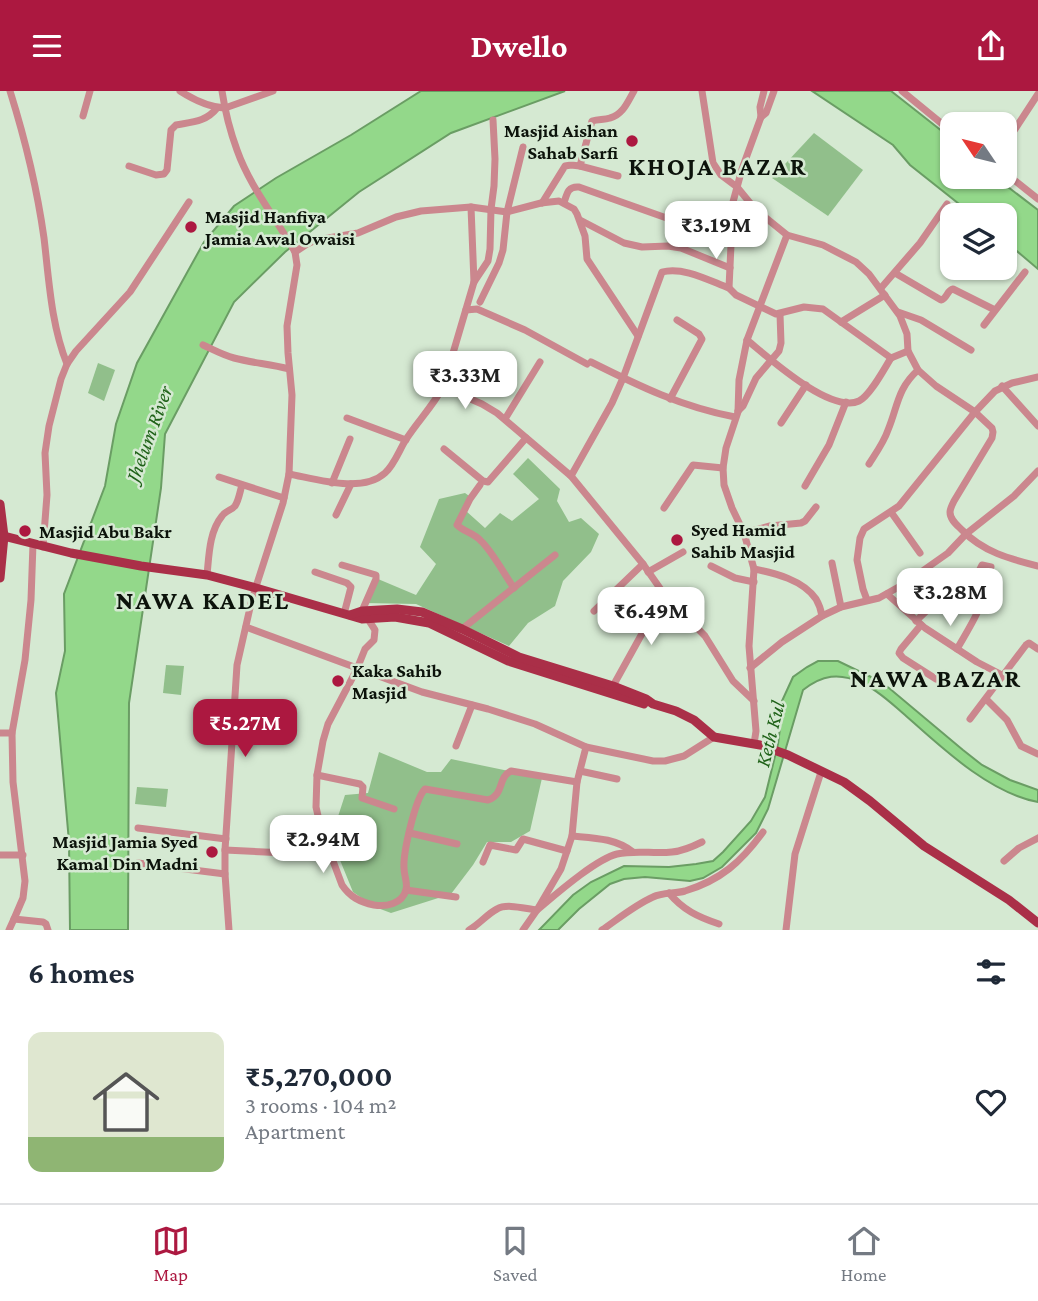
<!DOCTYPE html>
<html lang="en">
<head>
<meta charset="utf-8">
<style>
	body { margin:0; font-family:"Crimson Pro",serif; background:#f6f6f7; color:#1f2937; height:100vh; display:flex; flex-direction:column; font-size:26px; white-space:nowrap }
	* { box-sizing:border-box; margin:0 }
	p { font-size:23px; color:#747a83 }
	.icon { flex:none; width:38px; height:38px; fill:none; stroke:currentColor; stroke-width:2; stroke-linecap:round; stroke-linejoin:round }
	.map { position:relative; height:839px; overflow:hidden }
	.drawer { display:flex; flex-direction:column; background:#fff; flex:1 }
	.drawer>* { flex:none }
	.needle { width:46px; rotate:305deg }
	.tools { position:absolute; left:940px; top:21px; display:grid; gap:14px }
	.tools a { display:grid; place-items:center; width:77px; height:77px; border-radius:14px; background:#fff; box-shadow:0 2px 5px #0004; font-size:35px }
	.price { position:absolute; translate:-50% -60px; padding:0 16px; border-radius:14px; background:#fff; color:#222; font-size:23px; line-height:46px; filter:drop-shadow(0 2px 4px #0008) }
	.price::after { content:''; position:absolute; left:50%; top:42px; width:21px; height:16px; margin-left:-10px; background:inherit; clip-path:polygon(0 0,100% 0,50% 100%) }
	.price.selected { background:#ac1840; color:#fff }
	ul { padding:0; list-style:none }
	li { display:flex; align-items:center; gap:21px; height:175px; padding:0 28px }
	li span { display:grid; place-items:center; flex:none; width:196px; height:140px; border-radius:14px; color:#555 }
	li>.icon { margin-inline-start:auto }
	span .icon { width:84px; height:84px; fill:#fffc; stroke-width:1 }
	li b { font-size:30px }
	h2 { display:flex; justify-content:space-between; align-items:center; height:84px; padding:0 28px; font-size:30px }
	header { display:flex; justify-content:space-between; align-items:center; height:91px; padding:0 28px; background:#ac1840; color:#fff; font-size:32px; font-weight:700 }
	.dock { display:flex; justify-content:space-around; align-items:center; height:98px; border-top:2px solid #e0e1e3; background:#fff; font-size:19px; color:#747a83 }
	.dock a { display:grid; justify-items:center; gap:4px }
	.dock .selected { color:#ac1840 }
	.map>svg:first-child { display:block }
</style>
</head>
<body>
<header><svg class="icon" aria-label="menu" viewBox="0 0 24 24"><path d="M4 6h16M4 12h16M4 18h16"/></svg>Dwello<svg class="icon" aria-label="share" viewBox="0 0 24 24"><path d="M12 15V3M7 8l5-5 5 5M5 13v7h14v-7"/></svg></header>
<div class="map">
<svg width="1038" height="839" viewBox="0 0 1038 839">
	<rect width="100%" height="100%" fill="#d5e9d2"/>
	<g fill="#91bf8b">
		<path d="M814,42L863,79L828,125L772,87Z"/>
		<path d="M98,272L115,279L104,310L88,302Z"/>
		<path d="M528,367L560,398L557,410L569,431L581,427L599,443L591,461L563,490L555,515L528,532L509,555L416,513L364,512L378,488L416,504L436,473L420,456L439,408L465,402L472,407L466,420L485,437L500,422L512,430L539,408L513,383Z"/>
		<path d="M166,574L184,575L181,604L163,602Z"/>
		<path d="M379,661L427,681H441L451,668L542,687L530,740L511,751H487L473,774L451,803L391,822L375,816L353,801L331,747L345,704L368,702Z"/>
		<path d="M137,696L168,698L166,716L135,713Z"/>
	</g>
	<g fill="#93d88a" stroke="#6a9d64" stroke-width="2">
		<path d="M421,0H565L451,42L359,101L285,161L234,211L165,343L161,397L129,612L128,839H70L69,751L56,602L65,560L64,503L105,395L116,333L137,272L204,151L234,115L276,87L351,44Z"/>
		<path d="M812,0H891L952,48V86H995L1038,119V178L1005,150L1004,124H973L910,74L893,54Z"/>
		<path d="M818,570H838L871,586L889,597L963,659L982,674L1010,689L1038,699V711C989,702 941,656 905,624C892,613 878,599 862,592C839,581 822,584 803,599L768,718L756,742L722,776L703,787L690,790L645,786L624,788L610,793L579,818L558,839H539L573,804L591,791L624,775L669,776L696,773L713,770L723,761L751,730L765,706L778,653L781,629L782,610L793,586L807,576Z"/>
	</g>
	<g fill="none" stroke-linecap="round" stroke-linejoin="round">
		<g stroke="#cb878e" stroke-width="7">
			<path d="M10,0C25,48 37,97 44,147C49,189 51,233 67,273"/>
			<path d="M180,0C194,9 208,16 225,17L273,0"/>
			<path d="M222,0C225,20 230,40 237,59C250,96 276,127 295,161L297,174L287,235L288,262L292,304L289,383L283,412L252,508L237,574L225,759V783L229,839"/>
			<path d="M702,0L713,72L721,84L737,96L755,118L787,144L823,154L856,171L869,183L900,225L907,243L908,260L918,279L936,295L975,321L992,337L993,341L992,347L954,410C953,412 950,418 950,421C950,429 957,434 962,439C983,461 1010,468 1038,475"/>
			<path d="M764,0L760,16L761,26L742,78L733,111L729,197L736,204L776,223L804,216L823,218L891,267L908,260"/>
			<path d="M902,0L952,41"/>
			<path d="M83,25L90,0"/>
			<path d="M761,26L766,22L774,0"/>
			<path d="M1004,55L1038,3"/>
			<path d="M129,75L156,84L164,83L167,79L171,39L176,34C192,31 206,31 217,17"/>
			<path d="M580,75L618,85"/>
			<path d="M1004,81L1038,108"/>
			<path d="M542,112L565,75L571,74L580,75L592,30C599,28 604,29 610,27C623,24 628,10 634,0"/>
			<path d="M564,112C567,102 568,95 579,96L675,130L731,144"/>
			<path d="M580,129L624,152L642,156L668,155L681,157L730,177"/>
			<path d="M295,161L307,153L316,149L358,142L396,126L421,120L471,116L507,121L541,112L559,110L574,118L577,123L585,145L587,168L638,245"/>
			<path d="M895,182L941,209C947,208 947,199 953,198L995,219"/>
			<path d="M474,191L488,170L490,158L491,118L494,95L495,68L493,29"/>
			<path d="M881,197L920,152L947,113"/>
			<path d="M480,211L499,172L503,159L507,121L523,56"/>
			<path d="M466,219L477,218L525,239L587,273"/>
			<path d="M898,221L921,229L971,259"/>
			<path d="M841,231L885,204"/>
			<path d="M984,234L1025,181"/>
			<path d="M747,249C768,266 830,323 859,310C870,305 884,278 891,267"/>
			<path d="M203,254C214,259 223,264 234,267C252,272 271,273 289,278"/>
			<path d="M591,271C639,295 682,316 735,326"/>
			<path d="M1002,295L1038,335"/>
			<path d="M443,296L482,313L497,322L571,385L643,473L664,503L705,545L733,590L754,610"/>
			<path d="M670,308L702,248L699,243L677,229"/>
			<path d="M738,320L743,315L756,287L779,260L781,252L780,223"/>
			<path d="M347,327L406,349"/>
			<path d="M505,328L540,271"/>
			<path d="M781,332L806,294"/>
			<path d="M444,358L483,390L488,391L526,347"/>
			<path d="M869,373C876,362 884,351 888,339C898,315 897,298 918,279"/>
			<path d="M289,383C316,388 362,403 385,382C394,374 399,360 405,350C417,331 433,315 443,296L474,191L471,116"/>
			<path d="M571,385L612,312L623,287L662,181C683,175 710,190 729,197"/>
			<path d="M219,386L284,407"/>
			<path d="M332,392L350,348"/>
			<path d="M480,394L470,408L457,434C464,441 474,442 481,450C492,460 504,483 514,497"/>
			<path d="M805,395L829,354L846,311"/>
			<path d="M664,417L693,374L723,377"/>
			<path d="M891,421L920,462"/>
			<path d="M336,424L351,393"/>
			<path d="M744,442L770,435L801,432L805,430L816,416"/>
			<path d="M33,453L31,509L25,569L12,642L13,691L25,790L23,807L14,828L43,831L46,833L48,839"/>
			<path d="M43,456L47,404L45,362L49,335L61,288L67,273L76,260L130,201L189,111"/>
			<path d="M832,472L841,516"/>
			<path d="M342,474L376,484V488L362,520"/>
			<path d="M711,475L735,487L754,491"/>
			<path d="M754,478C775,482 803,489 816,508C819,513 821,519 822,525"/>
			<path d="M315,481L347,492L351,496L344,523"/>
			<path d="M648,481L683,461"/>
			<path d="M207,484C209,465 209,441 222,425C225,420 232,419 235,415C239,409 240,400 242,394"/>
			<path d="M887,503L925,537L977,571L1004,585"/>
			<path d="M867,509L863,498L857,469L860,447L864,438L899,415L975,321L995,300L1012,292L1038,286"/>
			<path d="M594,520L643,473"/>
			<path d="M368,528L375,539L374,549L365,558L357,578L328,633L323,650L317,684L316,716L321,738L342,794C350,806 360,811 374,814C386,816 402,813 406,799C408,792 404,785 404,777C403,762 415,708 425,698L488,709C505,703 497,687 511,680L577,691"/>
			<path d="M916,530L946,501"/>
			<path d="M921,534L901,558L899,562L903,567L936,588"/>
			<path d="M246,536L422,601L488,618L535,633L586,656L653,670H665L684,665L714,646"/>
			<path d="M462,538L555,464"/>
			<path d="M957,558C969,537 983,517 986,492L978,488L977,484L982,474L991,476"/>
			<path d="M750,577L782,551L822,525L841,516L879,507L904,493L948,462L966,443L1014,405L1038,380"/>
			<path d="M613,595L664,503"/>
			<path d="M986,608L1007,629L1021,655L1038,663"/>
			<path d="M970,628L1026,554L1029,552L1038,558"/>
			<path d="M0,642H12"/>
			<path d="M754,653L756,640L749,555L754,478L744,442L732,417L724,394L723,377L726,357L738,321L739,289L747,249L787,144"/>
			<path d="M456,655L472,614"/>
			<path d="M580,680L617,688"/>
			<path d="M317,684L360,693L363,696L362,707L394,718"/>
			<path d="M138,737L226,748"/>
			<path d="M410,742L457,753"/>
			<path d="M572,745C594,747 615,747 633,761"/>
			<path d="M225,759L285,762"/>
			<path d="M0,764H23"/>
			<path d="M1004,770L1019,757L1038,747"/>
			<path d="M483,771L490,754L516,759L523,748L567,760"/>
			<path d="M138,772L225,783"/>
			<path d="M406,799L456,806"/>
			<path d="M669,802C683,819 698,826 719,833"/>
			<path d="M9,839L14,828"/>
			<path d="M469,839C480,833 487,823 497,818C507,812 526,818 537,819C555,804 596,768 617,763C635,759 654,763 672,761C683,760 692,756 702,751"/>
			<path d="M523,839L537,819L561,778L572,745L577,691L586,656"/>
			<path d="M602,839C618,828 635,814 653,806C663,801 674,803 685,800C721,789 741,771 763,741"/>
			<path d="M786,839L795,763L821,681"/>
		</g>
		<g stroke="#aa2f48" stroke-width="9">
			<path d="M0,413L4,445L0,487"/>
			<path d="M0,444L71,462L141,475L207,484L256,497L362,528L395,526L429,532L508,570L644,613"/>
			<path d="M350,524L362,520L397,518L422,521L462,538L519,566L613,595L646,608L653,613L676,620L694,629L714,646L760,654L788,664L844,691L870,710L924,755L1009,809L1038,832"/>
		</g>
	</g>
	<g fill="#ac1840" stroke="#d5e9d2" stroke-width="2.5">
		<circle cx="632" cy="50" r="7"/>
		<circle cx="191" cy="136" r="7"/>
		<circle cx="25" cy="440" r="7"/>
		<circle cx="677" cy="449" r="7"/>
		<circle cx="338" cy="590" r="7"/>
		<circle cx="212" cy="761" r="7"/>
	</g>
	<g text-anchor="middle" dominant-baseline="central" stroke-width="5" stroke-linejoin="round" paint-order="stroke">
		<g font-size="19" font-weight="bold" fill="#0c130b" stroke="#d5e9d2" text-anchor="start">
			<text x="618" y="39" text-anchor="end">Masjid Aishan<tspan x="618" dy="22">Sahab Sarfi</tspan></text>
			<text x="205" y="125">Masjid Hanfiya<tspan x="205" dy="22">Jamia Awal Owaisi</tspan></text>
			<text x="691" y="438">Syed Hamid<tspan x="691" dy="22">Sahib Masjid</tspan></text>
			<text x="39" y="440">Masjid Abu Bakr</text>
			<text x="352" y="579">Kaka Sahib<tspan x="352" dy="22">Masjid</tspan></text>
			<text x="198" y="750" text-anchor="end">Masjid Jamia Syed<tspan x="198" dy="22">Kamal Din Madni</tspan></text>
		</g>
		<g font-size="21" font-style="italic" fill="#1f6218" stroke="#d5e9d2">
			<text transform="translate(149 343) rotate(-70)">Jhelum River</text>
			<text transform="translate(770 643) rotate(-76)">Keth Kul</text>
		</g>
		<g font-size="26" font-weight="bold" letter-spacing="2" fill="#0c130b" stroke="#d5e9d2">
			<text x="718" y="75">KHOJA BAZAR</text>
			<text x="203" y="509">NAWA KADEL</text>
			<text x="936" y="587">NAWA BAZAR</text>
		</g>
	</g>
</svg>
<div class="tools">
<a><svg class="needle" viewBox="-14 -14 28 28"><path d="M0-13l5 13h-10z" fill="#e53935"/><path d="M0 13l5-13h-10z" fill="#747a83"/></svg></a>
<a><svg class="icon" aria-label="layers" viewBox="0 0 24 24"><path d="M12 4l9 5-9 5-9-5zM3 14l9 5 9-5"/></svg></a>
</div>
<b class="price" style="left:716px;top:170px">₹3.19M</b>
<b class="price" style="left:465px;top:320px">₹3.33M</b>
<b class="price" style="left:950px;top:537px">₹3.28M</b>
<b class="price" style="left:651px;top:556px">₹6.49M</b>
<b class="price selected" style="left:245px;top:668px">₹5.27M</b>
<b class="price" style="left:323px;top:784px">₹2.94M</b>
</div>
<section class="drawer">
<h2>6 homes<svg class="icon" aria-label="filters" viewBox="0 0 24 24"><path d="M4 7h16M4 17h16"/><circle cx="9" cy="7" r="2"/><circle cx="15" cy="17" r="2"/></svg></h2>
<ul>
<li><span style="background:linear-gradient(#dfe7d0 75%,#8fb573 0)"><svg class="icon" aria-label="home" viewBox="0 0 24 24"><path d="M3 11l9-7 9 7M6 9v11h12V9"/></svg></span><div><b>₹5,270,000</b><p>3 rooms · 104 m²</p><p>Apartment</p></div><svg class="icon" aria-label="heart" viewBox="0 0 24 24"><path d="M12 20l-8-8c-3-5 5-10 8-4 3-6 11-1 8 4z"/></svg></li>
</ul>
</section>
<nav class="dock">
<a class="selected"><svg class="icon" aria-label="map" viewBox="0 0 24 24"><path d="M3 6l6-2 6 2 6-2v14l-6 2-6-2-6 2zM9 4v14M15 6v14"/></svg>Map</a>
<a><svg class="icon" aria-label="saved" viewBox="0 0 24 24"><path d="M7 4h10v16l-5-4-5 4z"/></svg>Saved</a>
<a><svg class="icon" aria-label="home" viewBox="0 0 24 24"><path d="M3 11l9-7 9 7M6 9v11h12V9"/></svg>Home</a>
</nav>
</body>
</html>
